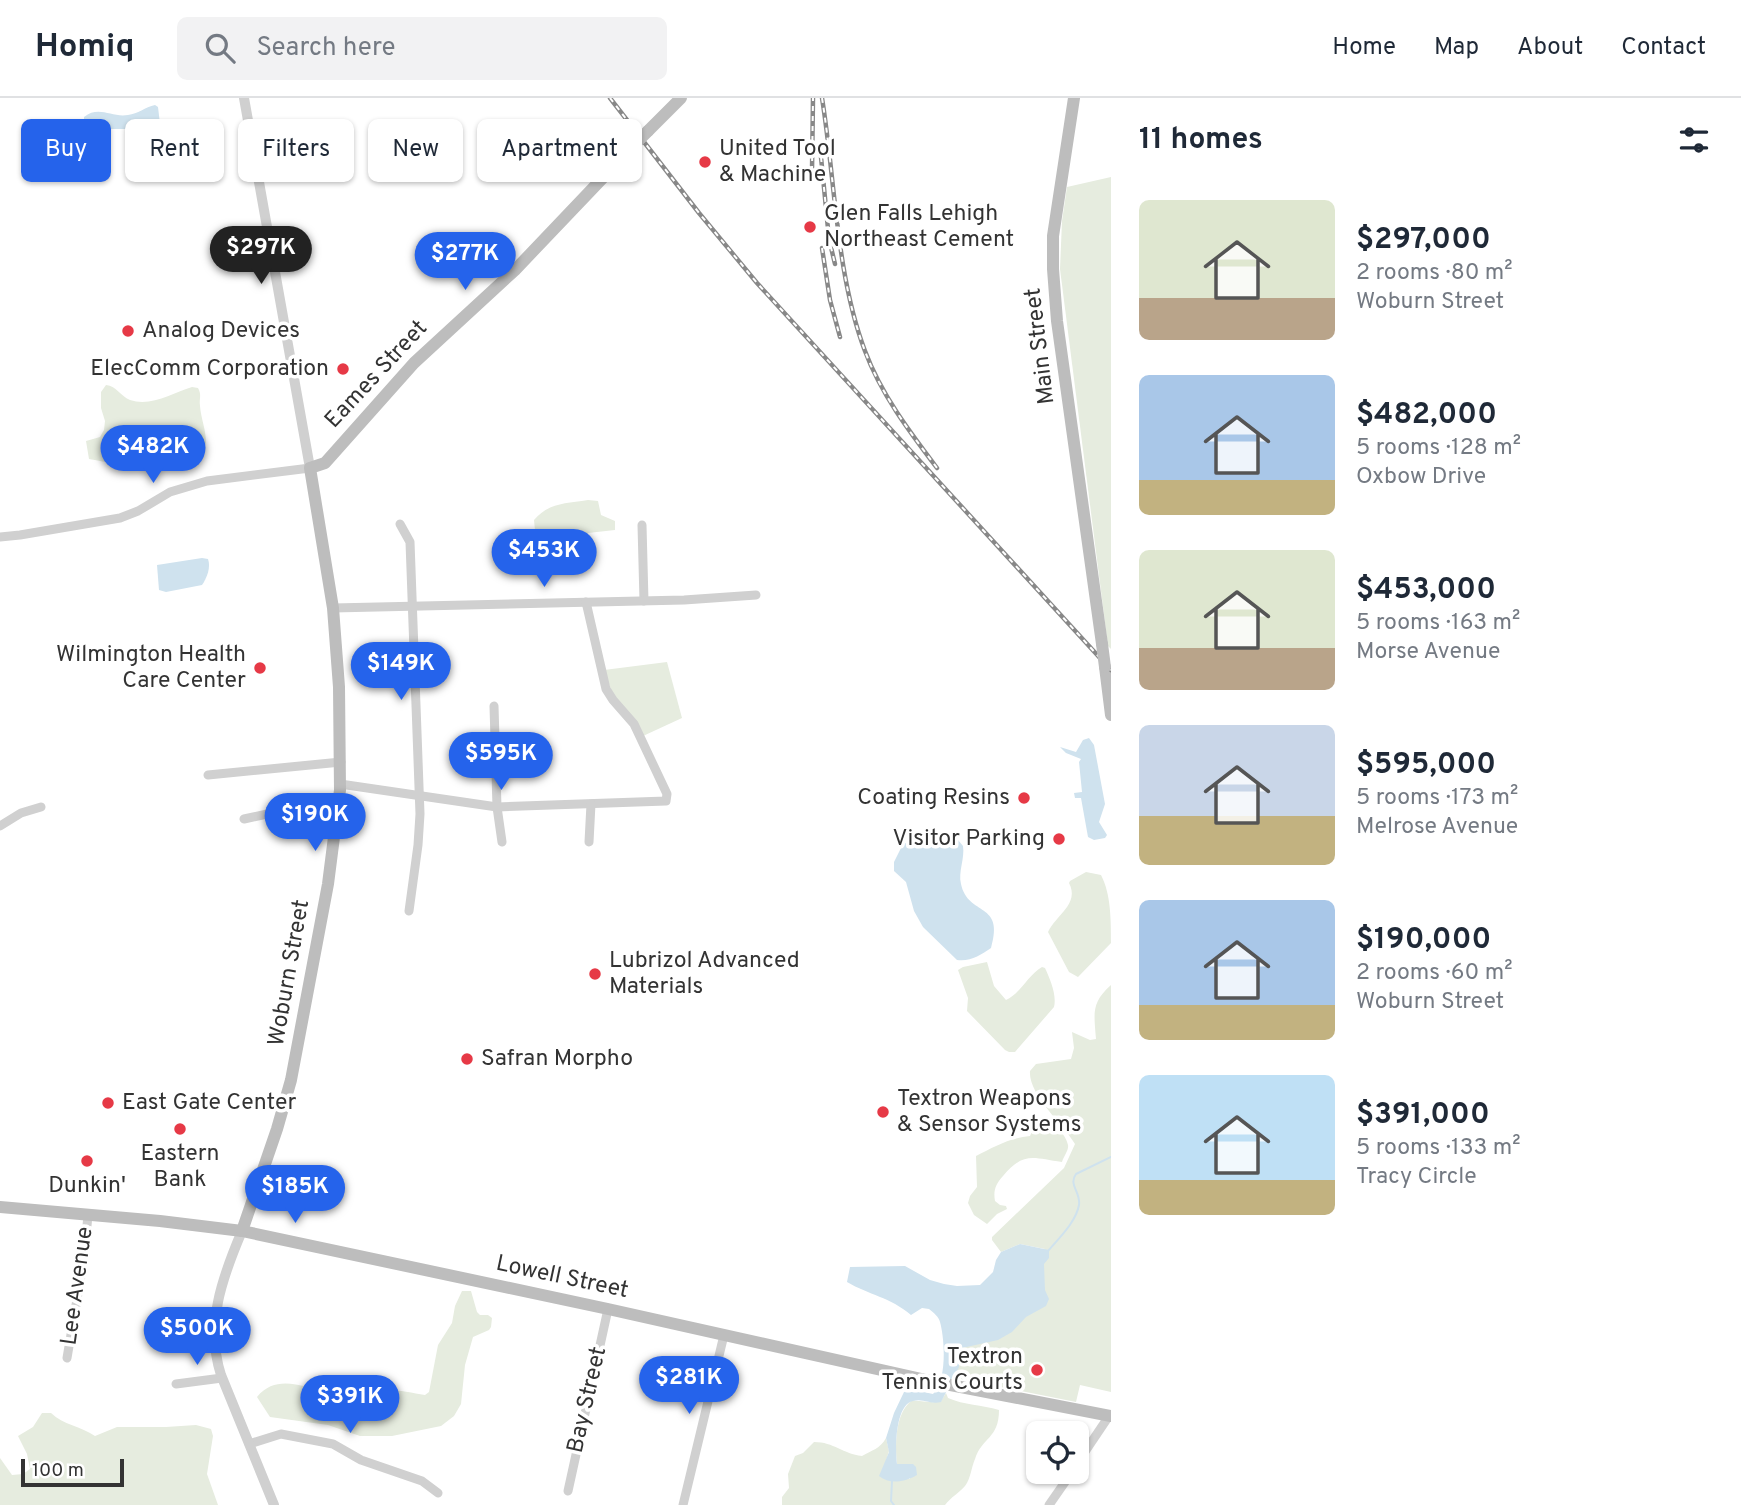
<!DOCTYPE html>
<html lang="en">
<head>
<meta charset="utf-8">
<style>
	body { margin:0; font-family:Overpass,sans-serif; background:#f2f2f3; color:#1f2937; height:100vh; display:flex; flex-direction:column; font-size:26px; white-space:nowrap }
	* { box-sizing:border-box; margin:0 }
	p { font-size:23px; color:#747a83 }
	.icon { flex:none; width:38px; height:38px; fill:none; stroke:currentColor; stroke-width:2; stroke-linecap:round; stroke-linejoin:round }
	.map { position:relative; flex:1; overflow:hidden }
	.sheet { display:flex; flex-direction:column; background:#fff; width:630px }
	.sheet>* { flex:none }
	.guide { position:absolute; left:21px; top:21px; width:665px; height:63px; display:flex; gap:14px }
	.tools { position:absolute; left:1026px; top:1323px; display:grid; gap:14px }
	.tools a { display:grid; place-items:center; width:63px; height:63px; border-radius:10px; background:#fff; box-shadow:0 2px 5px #0004; font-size:35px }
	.scale { position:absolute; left:21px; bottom:18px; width:103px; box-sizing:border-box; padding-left:7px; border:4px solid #333; border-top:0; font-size:19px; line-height:24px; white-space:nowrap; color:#333; -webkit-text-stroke:5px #fff; paint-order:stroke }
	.price { position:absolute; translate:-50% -60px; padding:0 16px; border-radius:24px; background:#2563eb; color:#fff; font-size:23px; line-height:46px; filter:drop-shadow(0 2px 4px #0008) }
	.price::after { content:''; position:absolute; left:50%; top:42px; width:21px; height:16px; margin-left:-10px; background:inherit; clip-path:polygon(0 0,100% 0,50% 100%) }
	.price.on { background:#222; color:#fff }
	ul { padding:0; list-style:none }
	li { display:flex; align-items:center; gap:21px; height:175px; padding:0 28px }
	li span { display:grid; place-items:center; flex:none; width:196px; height:140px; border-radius:10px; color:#555 }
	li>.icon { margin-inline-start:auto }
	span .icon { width:84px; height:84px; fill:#fffc; stroke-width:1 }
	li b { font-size:30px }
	h2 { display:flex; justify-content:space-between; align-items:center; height:84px; padding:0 28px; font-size:30px }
	.tag { padding:0 24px; border-radius:10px; background:#fff; box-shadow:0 2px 5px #0004; font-size:24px; line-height:63px }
	.tag.on { background:#2563eb; color:#fff }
	header { display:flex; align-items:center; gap:42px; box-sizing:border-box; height:98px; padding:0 35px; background:#fff; border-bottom:2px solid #e0e1e3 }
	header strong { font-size:33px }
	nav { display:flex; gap:38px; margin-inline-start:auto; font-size:24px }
	.search { width:490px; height:63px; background:#f2f2f3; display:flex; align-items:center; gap:18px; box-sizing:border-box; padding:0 24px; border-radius:10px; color:#747a83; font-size:26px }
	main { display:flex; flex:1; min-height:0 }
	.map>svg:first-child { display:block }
</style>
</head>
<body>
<header>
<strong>Homiq</strong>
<div class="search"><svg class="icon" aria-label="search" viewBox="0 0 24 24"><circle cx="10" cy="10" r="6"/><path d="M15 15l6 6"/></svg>Search here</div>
<nav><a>Home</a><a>Map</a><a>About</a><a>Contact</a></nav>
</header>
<main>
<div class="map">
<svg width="1111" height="1407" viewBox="0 0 1111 1407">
	<rect width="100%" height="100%" fill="#fff"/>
	<g fill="#e6ecdf">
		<path d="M1111,79V551L1108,548L1060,171L1062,123L1067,89Z"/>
		<path d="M106,287C117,288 120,298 130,302C151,309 173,295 192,289L198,290C202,297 199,300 200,308C201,321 206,331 206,345C184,377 121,367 89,361L86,343L100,339L104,332L105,323L101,310V294Z"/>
		<path d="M588,402L598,403L601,417L615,423V432L588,435C581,456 579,459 556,461L536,442L534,422C550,404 565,406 588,402Z"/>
		<path d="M667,564L682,620L643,638L614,600L604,572Z"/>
		<path d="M1086,774L1101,777C1111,796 1111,822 1111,845L1078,879L1069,874L1048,834C1056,817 1080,806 1069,785L1070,783Z"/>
		<path d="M987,864L994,888L1006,902C1021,895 1028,877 1042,869L1045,870C1050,881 1057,897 1054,909L1015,954H1009L1005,952L967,913L968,900L958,872L963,869Z"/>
		<path d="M1111,887V1294L1080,1287L1076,1304L956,1280L963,1223L1045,1151L1020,1146L1001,1154L992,1142V1139L1064,1070L1075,1046C1063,1026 1028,996 1030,973L1036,966L1071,961L1074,950L1072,934L1090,942L1096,941C1094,915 1091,905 1111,887Z"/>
		<path d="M1043,1021C1052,1023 1066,1036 1068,1047C1069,1052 1064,1058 1062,1064C1033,1060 1024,1053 1003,1078C996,1086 993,1092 995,1103L1000,1107L1006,1108L1007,1111L997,1116L987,1126L974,1117L968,1105L970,1098L977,1089L976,1058C994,1049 1009,1040 1030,1038L1036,1025Z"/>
		<path d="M462,1193H471L477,1214L480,1217H488L492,1220L491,1229L489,1232L473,1239L465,1267L461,1306L454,1318L441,1328L392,1338H360L328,1327L270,1319L257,1299C277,1275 303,1290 328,1293C347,1295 368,1292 387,1292C400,1292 413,1295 425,1297L429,1294L438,1247L452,1225L455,1208Z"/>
		<path d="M660,1263L666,1264L663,1282L700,1292L696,1306L652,1296Z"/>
		<path d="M946,1295L948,1300C964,1307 982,1307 999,1312C999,1341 982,1339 975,1361C971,1370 971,1380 965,1388C959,1395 951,1399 945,1407H782V1399L789,1390L788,1376L795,1358L803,1355L814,1344C834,1344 843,1356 862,1358C872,1352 880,1351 886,1340L889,1353L886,1363L899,1381H910L906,1367L897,1366C895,1347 895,1316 911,1303C922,1302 931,1306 941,1303Z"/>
		<path d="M42,1315H51C63,1327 81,1328 95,1338L117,1329H166L196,1327L211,1331L213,1338L207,1376L218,1407H0V1360L12,1377L23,1376L30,1371L27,1356L18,1338L33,1329Z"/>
	</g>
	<g fill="#cfe2ee">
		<path d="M155,7L158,9L161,34L160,36L133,31H88L84,25V19C99,7 112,20 128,17C138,16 145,9 155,7Z"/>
		<path d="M202,460L208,461C211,469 207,480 202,487L166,494L159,492L157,467Z"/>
		<path d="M1089,640L1094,647L1105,706L1099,724L1107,737L1105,740L1094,742L1088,739L1081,700H1075L1074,695L1082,694L1079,664L1081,661L1066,655L1060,649L1076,654L1083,642Z"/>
		<path d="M925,738L958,742L963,748C965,760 958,774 961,786C968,819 1005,803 991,850C981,857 970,864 957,862L923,829L914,813L906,784L894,773V764L903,746Z"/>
		<path d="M1020,1146L1049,1152V1160L1044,1166L1045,1192L1049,1201L1046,1208L1026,1219L1012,1234L998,1242L962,1250L959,1253V1269L941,1304C931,1307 924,1300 913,1303C895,1307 895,1351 897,1366H913L916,1369L917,1377C905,1384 890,1387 879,1378L889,1354L886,1340L894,1315L904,1294L914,1292L933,1296C947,1283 945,1242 940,1224C939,1219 934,1215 929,1211L922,1210L911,1217C890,1199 869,1197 847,1184L850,1169L905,1168L930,1182L944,1186L957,1188L980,1187L993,1174L996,1162L1001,1154Z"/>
	</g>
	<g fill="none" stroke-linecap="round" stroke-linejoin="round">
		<g stroke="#cfe2ee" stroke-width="2">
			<path d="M1048,1153C1059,1140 1076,1124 1079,1107C1081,1094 1068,1087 1076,1076L1111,1059"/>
			<path d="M892,1383L891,1403L894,1407"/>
		</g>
		<g stroke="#d0d0d0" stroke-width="9">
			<path d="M400,426L410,444L420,716L418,747L409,813"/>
			<path d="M642,427L644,503"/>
			<path d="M0,439L20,437L120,420L138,413L170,394L207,383L310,370"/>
			<path d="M333,510L684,502L756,497"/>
			<path d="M494,608L497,709L502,744"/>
			<path d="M208,677L341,664"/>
			<path d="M340,686L497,709L666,703L667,696L634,626L613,602L606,591L586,504"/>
			<path d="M244,721L304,708L339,703"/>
			<path d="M0,728L21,715L41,709"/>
			<path d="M589,744L591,706"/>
			<path d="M67,1260L84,1160L88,1117"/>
			<path d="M176,1286L222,1280"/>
			<path d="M249,1346L281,1336L333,1346L361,1362L422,1383L438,1395"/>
			<path d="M1076,1367L1109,1318"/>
			<path d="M568,1393L608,1211"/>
			<path d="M683,1407L724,1237"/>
			<path d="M1049,1407L1072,1374"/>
		</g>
		<g stroke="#d0d0d0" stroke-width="10">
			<path d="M244,0L310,370"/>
			<path d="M242,1133C222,1180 205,1227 221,1277L274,1407"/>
		</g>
		<g stroke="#bdbdbd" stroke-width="12">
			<path d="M1074,0L1053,138V171L1057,223L1102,546"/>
			<path d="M648,33L681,0"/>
			<path d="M1105,569L1111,617"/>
			<path d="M0,1109L160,1123L242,1133L608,1211L935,1284L1111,1318"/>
			<path d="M242,1133L277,1031L291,982L328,786L340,692L339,589L333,510L310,370L325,365L414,265L515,172L636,45"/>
		</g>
		<g stroke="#888" stroke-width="4.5">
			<g id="rail">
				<path d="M610,0L699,115L757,185L1111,572"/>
				<path d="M822,0C835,80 836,177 865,253C881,296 909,333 937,370"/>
				<path d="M821,59L829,141L835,166"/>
				<path d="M812,73L813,0"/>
				<path d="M822,150L830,202L840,239"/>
			</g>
		</g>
		<use href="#rail" stroke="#fff" stroke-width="2" stroke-dasharray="5" stroke-linecap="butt"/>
		<g stroke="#bdbdbd" stroke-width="12">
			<path d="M636,45L648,33"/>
			<path d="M1102,546L1105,569"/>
		</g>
	</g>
	<g fill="#e63946" stroke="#fff" stroke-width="2.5">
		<circle cx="705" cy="64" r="7"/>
		<circle cx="810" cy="129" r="7"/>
		<circle cx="128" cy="233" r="7"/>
		<circle cx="343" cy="271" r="7"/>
		<circle cx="260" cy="570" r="7"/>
		<circle cx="1024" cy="700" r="7"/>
		<circle cx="1059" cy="741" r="7"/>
		<circle cx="595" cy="876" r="7"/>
		<circle cx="467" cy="961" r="7"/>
		<circle cx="108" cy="1005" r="7"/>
		<circle cx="883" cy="1014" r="7"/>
		<circle cx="180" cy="1031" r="7"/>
		<circle cx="87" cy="1063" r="7"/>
		<circle cx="1037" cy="1272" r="7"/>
	</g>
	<g text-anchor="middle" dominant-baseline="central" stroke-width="7" stroke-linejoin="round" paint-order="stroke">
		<g font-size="23" fill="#333" stroke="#fff" text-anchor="start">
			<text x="719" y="51">United Tool<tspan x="719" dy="26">&amp; Machine</tspan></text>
			<text x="824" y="116">Glen Falls Lehigh<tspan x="824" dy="26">Northeast Cement</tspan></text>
			<text x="142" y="233">Analog Devices</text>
			<text x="329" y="271" text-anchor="end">ElecComm Corporation</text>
			<text x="246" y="557" text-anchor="end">Wilmington Health<tspan x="246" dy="26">Care Center</tspan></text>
			<text x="1010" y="700" text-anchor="end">Coating Resins</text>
			<text x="1045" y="741" text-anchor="end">Visitor Parking</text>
			<text x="609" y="863">Lubrizol Advanced<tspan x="609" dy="26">Materials</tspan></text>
			<text x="481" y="961">Safran Morpho</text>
			<text x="897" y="1001">Textron Weapons<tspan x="897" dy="26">&amp; Sensor Systems</tspan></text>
			<text x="122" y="1005">East Gate Center</text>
			<text x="180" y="1056" text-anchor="middle">Eastern<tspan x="180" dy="26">Bank</tspan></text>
			<text x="87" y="1088" text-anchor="middle">Dunkin'</text>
			<text x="1023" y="1259" text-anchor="end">Textron<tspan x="1023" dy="26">Tennis Courts</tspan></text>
		</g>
		<g font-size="23" fill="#333" stroke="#fff">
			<text transform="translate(1041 248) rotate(-97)">Main Street</text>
			<text transform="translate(377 277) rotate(-47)">Eames Street</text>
			<text transform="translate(290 875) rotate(-80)">Woburn Street</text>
			<text transform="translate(562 1180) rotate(12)">Lowell Street</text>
			<text transform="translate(78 1188) rotate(-82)">Lee Avenue</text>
			<text transform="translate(588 1302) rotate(-77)">Bay Street</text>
		</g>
	</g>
</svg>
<div class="tools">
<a><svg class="icon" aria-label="locate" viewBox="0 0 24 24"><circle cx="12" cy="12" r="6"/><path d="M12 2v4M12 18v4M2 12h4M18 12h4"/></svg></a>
</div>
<div class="scale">100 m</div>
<b class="price on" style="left:261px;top:188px">$297K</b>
<b class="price" style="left:465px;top:194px">$277K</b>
<b class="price" style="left:153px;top:387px">$482K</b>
<b class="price" style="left:544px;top:491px">$453K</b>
<b class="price" style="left:401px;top:604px">$149K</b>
<b class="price" style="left:501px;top:694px">$595K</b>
<b class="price" style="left:315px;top:755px">$190K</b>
<b class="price" style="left:295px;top:1127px">$185K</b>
<b class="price" style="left:197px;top:1269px">$500K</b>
<b class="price" style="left:689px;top:1318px">$281K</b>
<b class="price" style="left:350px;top:1337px">$391K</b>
<div class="guide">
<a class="tag on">Buy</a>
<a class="tag">Rent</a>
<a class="tag">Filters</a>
<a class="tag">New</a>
<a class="tag">Apartment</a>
</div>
</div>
<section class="sheet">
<h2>11 homes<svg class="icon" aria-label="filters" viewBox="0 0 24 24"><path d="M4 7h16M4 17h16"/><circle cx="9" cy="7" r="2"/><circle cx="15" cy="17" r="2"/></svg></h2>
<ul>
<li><span style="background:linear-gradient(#dfe7d0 70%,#b9a48a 0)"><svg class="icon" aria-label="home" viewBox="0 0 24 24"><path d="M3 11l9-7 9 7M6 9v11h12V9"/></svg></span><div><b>$297,000</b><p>2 rooms · 80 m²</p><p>Woburn Street</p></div></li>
<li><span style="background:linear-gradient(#a9c7e8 75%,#c2b280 0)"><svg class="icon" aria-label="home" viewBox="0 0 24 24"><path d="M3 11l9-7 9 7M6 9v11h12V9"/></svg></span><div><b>$482,000</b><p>5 rooms · 128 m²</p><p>Oxbow Drive</p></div></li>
<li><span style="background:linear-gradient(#dfe7d0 70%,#b9a48a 0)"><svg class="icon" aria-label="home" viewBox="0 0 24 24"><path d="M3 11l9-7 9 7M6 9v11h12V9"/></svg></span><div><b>$453,000</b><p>5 rooms · 163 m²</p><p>Morse Avenue</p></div></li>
<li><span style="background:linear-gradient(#c9d6e8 65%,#c2b280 0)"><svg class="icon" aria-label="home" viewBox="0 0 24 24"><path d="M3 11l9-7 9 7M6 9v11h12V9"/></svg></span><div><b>$595,000</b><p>5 rooms · 173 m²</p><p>Melrose Avenue</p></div></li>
<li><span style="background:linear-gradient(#a9c7e8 75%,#c2b280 0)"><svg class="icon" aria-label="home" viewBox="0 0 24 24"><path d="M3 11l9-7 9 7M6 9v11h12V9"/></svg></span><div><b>$190,000</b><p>2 rooms · 60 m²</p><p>Woburn Street</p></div></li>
<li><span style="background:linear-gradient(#bfe0f5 75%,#c2b280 0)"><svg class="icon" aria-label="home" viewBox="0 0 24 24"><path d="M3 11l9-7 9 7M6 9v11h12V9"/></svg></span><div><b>$391,000</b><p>5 rooms · 133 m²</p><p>Tracy Circle</p></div></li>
</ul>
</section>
</main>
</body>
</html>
